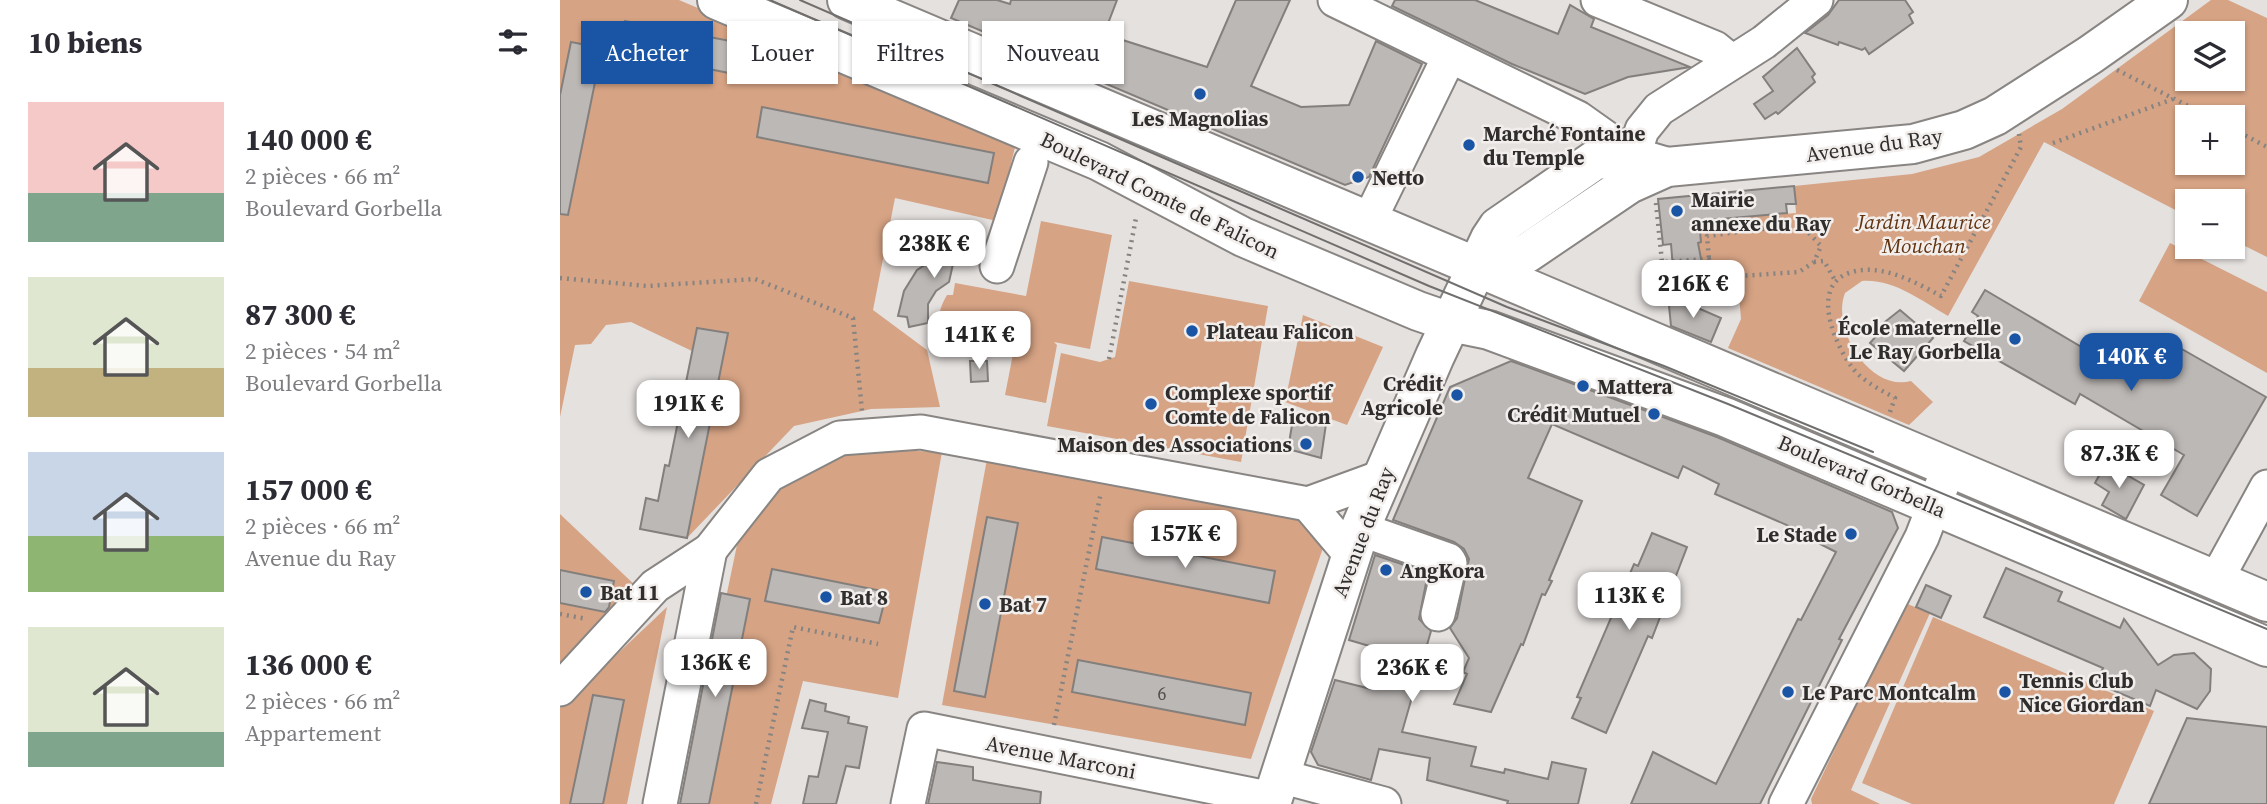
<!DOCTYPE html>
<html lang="fr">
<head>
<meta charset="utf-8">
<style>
	body { margin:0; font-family:"Source Serif 4",serif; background:#f7f7f7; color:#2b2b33; height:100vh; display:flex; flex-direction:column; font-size:26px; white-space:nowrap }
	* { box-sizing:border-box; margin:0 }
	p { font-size:23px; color:#7c7c81 }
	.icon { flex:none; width:38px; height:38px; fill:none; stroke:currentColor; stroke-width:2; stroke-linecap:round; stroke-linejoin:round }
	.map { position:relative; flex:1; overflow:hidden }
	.details { display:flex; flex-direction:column; background:#fff; width:560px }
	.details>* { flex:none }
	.hud { position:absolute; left:21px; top:21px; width:665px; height:63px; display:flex; gap:14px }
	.controls { position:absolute; left:1615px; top:21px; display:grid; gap:14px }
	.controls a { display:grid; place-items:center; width:70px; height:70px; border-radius:0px; background:#fff; box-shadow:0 2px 5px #0004; font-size:35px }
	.price { position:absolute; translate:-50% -60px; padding:0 16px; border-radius:14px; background:#fff; color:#222; font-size:23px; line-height:46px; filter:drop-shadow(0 2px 4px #0008) }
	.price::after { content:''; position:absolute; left:50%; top:42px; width:21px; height:16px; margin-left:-10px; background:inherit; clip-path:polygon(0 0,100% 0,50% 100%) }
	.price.selected { background:#1954a5; color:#fff }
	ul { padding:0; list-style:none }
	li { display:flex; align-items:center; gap:21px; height:175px; padding:0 28px }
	li span { display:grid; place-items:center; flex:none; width:196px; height:140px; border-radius:0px; color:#555 }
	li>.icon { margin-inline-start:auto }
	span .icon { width:84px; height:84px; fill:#fffc; stroke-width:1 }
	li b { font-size:30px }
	h2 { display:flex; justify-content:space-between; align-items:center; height:84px; padding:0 28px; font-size:30px }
	.chip { padding:0 24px; border-radius:0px; background:#fff; box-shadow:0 2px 5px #0004; font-size:24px; line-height:63px }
	.chip.selected { background:#1954a5; color:#fff }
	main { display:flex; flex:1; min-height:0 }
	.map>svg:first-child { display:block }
</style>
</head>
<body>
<main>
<section class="details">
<h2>10 biens<svg class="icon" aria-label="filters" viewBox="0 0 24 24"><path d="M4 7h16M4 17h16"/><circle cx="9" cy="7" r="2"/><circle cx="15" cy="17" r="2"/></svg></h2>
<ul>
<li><span style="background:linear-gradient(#f6c9c9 65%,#7fa58c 0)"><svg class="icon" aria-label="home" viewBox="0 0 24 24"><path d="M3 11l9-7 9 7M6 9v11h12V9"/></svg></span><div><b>140 000 €</b><p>2 pièces · 66 m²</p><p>Boulevard Gorbella</p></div></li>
<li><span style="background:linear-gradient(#dfe7d0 65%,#c2b280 0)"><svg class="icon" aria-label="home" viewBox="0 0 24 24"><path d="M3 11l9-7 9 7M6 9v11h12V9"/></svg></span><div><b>87 300 €</b><p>2 pièces · 54 m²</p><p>Boulevard Gorbella</p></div></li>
<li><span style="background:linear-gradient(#c9d6e8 60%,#8fb573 0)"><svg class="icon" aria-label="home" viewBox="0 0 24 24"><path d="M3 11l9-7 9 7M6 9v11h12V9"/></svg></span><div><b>157 000 €</b><p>2 pièces · 66 m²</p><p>Avenue du Ray</p></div></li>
<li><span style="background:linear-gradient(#dfe7d0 75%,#7fa58c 0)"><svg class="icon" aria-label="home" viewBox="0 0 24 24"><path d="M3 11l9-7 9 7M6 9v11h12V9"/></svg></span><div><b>136 000 €</b><p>2 pièces · 66 m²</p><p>Appartement</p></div></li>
</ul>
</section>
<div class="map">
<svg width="1707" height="804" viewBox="0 0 1707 804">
	<rect width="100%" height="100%" fill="#e5e1df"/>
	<g fill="#d6a384" fill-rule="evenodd">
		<path d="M0,0H119L456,143L437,221L335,198L313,310L367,350L380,407L311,409L234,426L127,538L168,333L137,328L132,351L71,322L46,325L31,344L15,345L0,417Z"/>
		<path d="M1651,0H1668L1707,18V257L1673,240V201H1628L1627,216L1484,142L1388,316C1361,301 1335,279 1302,281L1285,293C1271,328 1309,392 1351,381L1373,402L1349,425L1168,348L1181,319L1178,282L1146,285L1129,243L1141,242L1134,221L1236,213L1234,186L1352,174L1419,157L1502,109ZM1628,33H1673V79H1628ZM1628,117H1673V163H1628Z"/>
		<path d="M481,221L552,235L530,349L494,342L497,345L486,403L445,395L453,354L382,340C376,323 378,310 387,295H393L395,283L466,296Z"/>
		<path d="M1610,243L1707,292V373L1579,301Z"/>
		<path d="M569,281L708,306L681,462L487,426L501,353L540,362L555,357Z"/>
		<path d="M743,315L823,347L787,425L725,402Z"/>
		<path d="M281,448L382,452L338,698L243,681L211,804H123L177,545L219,485Z"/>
		<path d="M427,459L720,498L765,542L691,759L382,705Z"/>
		<path d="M0,514L79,589L0,665Z"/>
		<path d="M1345,603L1370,613L1291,790L1320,804H1252L1251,799Z"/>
		<path d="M107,607L67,804H0V708Z"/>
		<path d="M1373,617L1594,711L1554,804H1352L1302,783Z"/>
	</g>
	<g fill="#bcb8b6" stroke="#837f7d" stroke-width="2">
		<path d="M399,0H437L450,4L451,0H557L544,34L647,67L676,0H730L691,86L741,107L789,105L816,41L862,64L809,177L785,185L391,18Z"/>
		<path d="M835,0H915L998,34L1010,5L1034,19L1031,27L1130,67L1068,77L1025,94L952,64L832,6Z"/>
		<path d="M1279,0H1345L1353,12L1349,15L1353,23L1309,54L1305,48L1302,50L1279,42L1278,45L1245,33L1268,15Z"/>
		<path d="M65,21L181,43L174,74L59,51Z"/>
		<path d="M11,42L42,48L8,215L0,214V95Z"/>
		<path d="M1237,48L1255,74L1252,77L1255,82L1218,114L1216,112L1205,119L1194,104L1213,91L1203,77Z"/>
		<path d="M202,107L434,153L428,183L197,137Z"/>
		<path d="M1234,186L1236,204H1226L1227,213L1139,221L1141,242L1138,243L1146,285L1115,293L1111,244L1103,245L1098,199Z"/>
		<path d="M398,231L419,236L415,259L395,255L389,282L376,291L368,304V323L349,327L347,317L338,316L344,291L357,270L395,246Z"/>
		<path d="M1425,290L1530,352L1535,345L1569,366L1574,359L1603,376L1620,348L1706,397L1637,516L1601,495L1624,455L1520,394L1515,404L1404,341L1418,316L1412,312Z"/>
		<path d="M1108,295L1161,318L1151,342L1111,326Z"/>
		<path d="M1340,310L1373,338L1344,371L1310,343L1320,332L1316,329Z"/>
		<path d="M137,328L168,333L127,538L80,529L86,498L98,501L105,465L109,466Z"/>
		<path d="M410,361H427L428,381L411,382Z"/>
		<path d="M951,361L1157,437L1332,512L1338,528L1279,639L1282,640L1200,804H1071L1093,752L1156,784L1238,619L1241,620L1276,552L1258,543L1259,539L1155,494L1159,484L1123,466L1118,478L992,424L968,478L1022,501L989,580L992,581L985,595L982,594L963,645L961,644L931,712L894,704L907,674L903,672L909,658L890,628L897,618L909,559L904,549L894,542L833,520L890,387Z"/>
		<path d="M733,419L766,424L761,458L728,449Z"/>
		<path d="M1546,463L1584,485L1566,519L1542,505L1549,492L1535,483Z"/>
		<path d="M427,517L458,523L425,697L394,691Z"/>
		<path d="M1092,533L1127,547L1092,638L1088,636L1046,733L1012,718L1021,698L1017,697L1074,564L1078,566Z"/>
		<path d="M542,537L715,571L709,603L536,569Z"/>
		<path d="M815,555L868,573L859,619L871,631L842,732L916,747L911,766L944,773L945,769L988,779L992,762L1026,769L1018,804H947L948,801L867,780L870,758L819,749L811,780L758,765L751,752L775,680L811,689L823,650L789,640Z"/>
		<path d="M1446,568L1502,592L1498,601L1560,628L1564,619L1598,665L1614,655L1634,653L1651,669L1650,691L1637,709L1596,690L1590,706L1536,683L1543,668L1424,617Z"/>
		<path d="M212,569L327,592L319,623L205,601Z"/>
		<path d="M0,570L54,581L49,607L45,612L0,603Z"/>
		<path d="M1366,585L1391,596L1381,618L1356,607Z"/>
		<path d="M161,593L190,599L149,804H120Z"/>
		<path d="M518,660L691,693L685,725L512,692Z"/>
		<path d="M33,695L64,700L43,804H10Z"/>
		<path d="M250,700L266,704L265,711L289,717L288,723L307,727L299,768L286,766L276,804H243L249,776L258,777L268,732L242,728Z"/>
		<path d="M1627,718L1707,727V804H1589Z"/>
		<path d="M377,762L413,767V780L481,792L480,804H368Z"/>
	</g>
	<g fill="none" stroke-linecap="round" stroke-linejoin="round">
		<g stroke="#888583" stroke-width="37">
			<g id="minor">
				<path d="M775,0L1018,118L1073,157L1082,130L1099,109L1204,42L1256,0"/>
				<path d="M1038,0L1155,48L1171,61"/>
				<path d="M808,223L889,57"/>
				<path d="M437,266L471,162"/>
				<path d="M748,504L791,555"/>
				<path d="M800,529L888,560L890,563L878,614"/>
				<path d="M150,550L209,475L280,438L361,432L748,504L822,477"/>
				<path d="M1656,580L1707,487"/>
				<path d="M0,689L95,586L150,550L100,804"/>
				<path d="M720,776L824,804"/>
				<path d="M348,804L364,729L713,799"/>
				<path d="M1226,804L1362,537L1389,467"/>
			</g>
		</g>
		<g stroke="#888583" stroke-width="42">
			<g id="major">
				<path d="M157,0L539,161L683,237L723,254L858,311L890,322L929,330L1165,417L1707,647"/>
				<path d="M287,0L1707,602"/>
				<path d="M916,267L948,262L967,253L1069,184L1107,167L1353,144L1404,130L1435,116L1530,55L1608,0"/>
				<path d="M711,804L800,529L875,356L930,239L938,227L1035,160L1073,157L1107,167"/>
			</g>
		</g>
		<g stroke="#868482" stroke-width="4.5" stroke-dasharray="2 5" stroke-linecap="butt">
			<path d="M1557,70L1650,117"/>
			<path d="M1673,129L1707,147"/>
			<path d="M1493,143L1613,99"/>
			<path d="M1096,203L1102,262L1149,259L1150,278L1239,272L1254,262L1261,246L1247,231L1233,225L1147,236L1149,259"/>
			<path d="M1254,262L1264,261L1276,282"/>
			<path d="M0,278L87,286L195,279L293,318L302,411"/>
			<path d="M549,359L576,218"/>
			<path d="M1330,412L1335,398C1321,390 1306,383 1295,371C1277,350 1248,287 1289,273C1320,262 1355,282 1381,296L1461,147L1459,134"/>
			<path d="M0,614L27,619"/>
			<path d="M494,725L541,492"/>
			<path d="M196,804L233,627L318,644"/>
		</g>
		<use href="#minor" stroke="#fff" stroke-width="33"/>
		<use href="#major" stroke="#fff" stroke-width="38"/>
		<g stroke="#716f6e" stroke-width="2">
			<path d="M210,0L869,286L1168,404L1707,629"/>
			<path d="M240,0L947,307L1104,366L1313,452"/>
		</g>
	</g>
	<g fill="#1954a5" stroke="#f2eeec" stroke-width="2.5">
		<circle cx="640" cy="94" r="7"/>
		<circle cx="909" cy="145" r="7"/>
		<circle cx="798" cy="177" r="7"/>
		<circle cx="1117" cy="211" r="7"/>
		<circle cx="632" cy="331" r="7"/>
		<circle cx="1455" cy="339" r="7"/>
		<circle cx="1023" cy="386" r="7"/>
		<circle cx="897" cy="395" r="7"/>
		<circle cx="591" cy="404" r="7"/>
		<circle cx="1094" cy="414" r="7"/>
		<circle cx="746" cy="444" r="7"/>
		<circle cx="1291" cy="534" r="7"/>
		<circle cx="826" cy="570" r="7"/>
		<circle cx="26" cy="592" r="7"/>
		<circle cx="266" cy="597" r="7"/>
		<circle cx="425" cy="604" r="7"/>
		<circle cx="1228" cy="692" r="7"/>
		<circle cx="1445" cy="692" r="7"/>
	</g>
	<g text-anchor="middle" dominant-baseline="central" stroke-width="5" stroke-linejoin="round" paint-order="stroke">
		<g font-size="18" fill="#52504f">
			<text x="602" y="693">6</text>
		</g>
		<g font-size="21" font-weight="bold" fill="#2f2e2d" stroke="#f2eeec" text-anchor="start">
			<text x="640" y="118" text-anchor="middle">Les Magnolias</text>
			<text x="923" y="133">Marché Fontaine<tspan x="923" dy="24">du Temple</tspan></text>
			<text x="812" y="177">Netto</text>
			<text x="1131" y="199">Mairie<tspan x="1131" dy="24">annexe du Ray</tspan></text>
			<text x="1441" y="327" text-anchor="end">École maternelle<tspan x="1441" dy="24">Le Ray Gorbella</tspan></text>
			<text x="646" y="331">Plateau Falicon</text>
			<text x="883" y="383" text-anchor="end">Crédit<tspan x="883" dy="24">Agricole</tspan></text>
			<text x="1037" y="386">Mattera</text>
			<text x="605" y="392">Complexe sportif<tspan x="605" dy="24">Comte de Falicon</tspan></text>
			<text x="1080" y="414" text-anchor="end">Crédit Mutuel</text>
			<text x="732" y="444" text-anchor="end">Maison des Associations</text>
			<text x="1277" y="534" text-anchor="end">Le Stade</text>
			<text x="840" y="570">AngKora</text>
			<text x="40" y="592">Bat 11</text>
			<text x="280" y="597">Bat 8</text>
			<text x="439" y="604">Bat 7</text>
			<text x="1459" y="680">Tennis Club<tspan x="1459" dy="24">Nice Giordan</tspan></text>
			<text x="1242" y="692">Le Parc Montcalm</text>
		</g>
		<g font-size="21" fill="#2f2e2d" stroke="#f2eeec">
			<text transform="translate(1314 145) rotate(-8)">Avenue du Ray</text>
			<text transform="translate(600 195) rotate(26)">Boulevard Comte de Falicon</text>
			<text transform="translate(1302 476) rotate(23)">Boulevard Gorbella</text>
			<text transform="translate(803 532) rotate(-69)">Avenue du Ray</text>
			<text transform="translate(501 757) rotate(11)">Avenue Marconi</text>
		</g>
		<g font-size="21" font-style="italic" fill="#623310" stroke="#f2eeec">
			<text x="1364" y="221">Jardin Maurice<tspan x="1364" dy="24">Mouchan</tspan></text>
		</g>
	</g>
</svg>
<div class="controls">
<a><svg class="icon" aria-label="layers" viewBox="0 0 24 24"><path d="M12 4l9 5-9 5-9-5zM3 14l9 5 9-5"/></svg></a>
<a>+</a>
<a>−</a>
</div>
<b class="price" style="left:374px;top:280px">238K €</b>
<b class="price" style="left:1133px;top:320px">216K €</b>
<b class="price" style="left:419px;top:371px">141K €</b>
<b class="price selected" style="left:1571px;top:393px">140K €</b>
<b class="price" style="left:128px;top:440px">191K €</b>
<b class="price" style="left:1559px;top:490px">87.3K €</b>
<b class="price" style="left:625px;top:570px">157K €</b>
<b class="price" style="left:1069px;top:632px">113K €</b>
<b class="price" style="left:155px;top:699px">136K €</b>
<b class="price" style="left:852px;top:704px">236K €</b>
<div class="hud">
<a class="chip selected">Acheter</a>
<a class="chip">Louer</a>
<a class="chip">Filtres</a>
<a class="chip">Nouveau</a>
</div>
</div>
</main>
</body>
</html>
